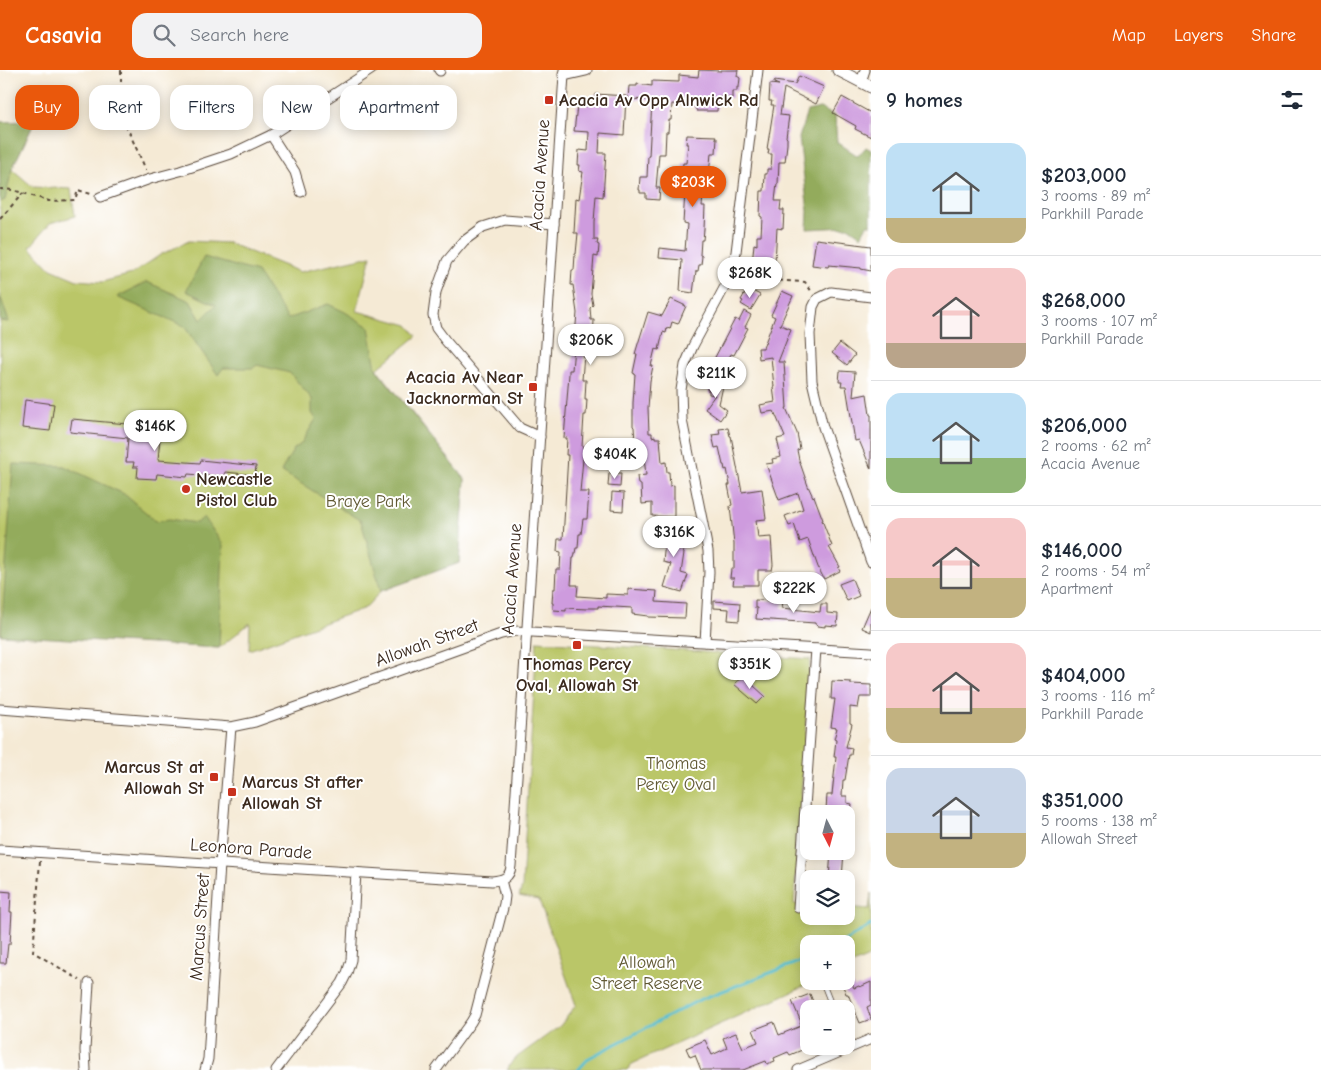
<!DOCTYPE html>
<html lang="en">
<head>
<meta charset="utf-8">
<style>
	body { margin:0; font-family:"Comic Neue",sans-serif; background:#f2f2f3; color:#1f2937; height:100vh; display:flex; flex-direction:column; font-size:19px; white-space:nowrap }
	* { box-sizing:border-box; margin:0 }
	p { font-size:16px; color:#747a83 }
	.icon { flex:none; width:28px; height:28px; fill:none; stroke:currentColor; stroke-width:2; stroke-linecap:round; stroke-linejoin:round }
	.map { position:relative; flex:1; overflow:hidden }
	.sheet { display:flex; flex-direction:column; background:#fff; width:450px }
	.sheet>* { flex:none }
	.banner { position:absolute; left:15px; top:15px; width:475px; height:45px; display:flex; gap:10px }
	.needle { width:32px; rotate:174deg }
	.tools { position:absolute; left:800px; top:735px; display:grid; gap:10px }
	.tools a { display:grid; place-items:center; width:55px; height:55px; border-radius:10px; background:#fff; box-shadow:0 2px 12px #0003; font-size:25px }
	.price { position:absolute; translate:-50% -42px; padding:0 11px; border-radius:18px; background:#fff; color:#222; font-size:16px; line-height:32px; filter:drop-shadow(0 1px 2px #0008) }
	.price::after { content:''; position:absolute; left:50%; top:30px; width:15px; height:11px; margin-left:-8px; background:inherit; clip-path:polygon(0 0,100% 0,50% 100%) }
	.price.current { background:#ea580c; color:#fff }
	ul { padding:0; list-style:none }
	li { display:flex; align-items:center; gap:15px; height:125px; padding:0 15px }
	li+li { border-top:1px solid #e0e1e3 }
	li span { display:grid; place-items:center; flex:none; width:140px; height:100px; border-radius:15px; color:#555 }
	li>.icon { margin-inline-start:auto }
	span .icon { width:60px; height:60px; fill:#fffc; stroke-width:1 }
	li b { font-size:21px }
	h2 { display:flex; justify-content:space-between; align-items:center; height:60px; padding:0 15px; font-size:21px }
	.chip { padding:0 18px; border-radius:15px; background:#fff; box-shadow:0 2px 12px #0003; font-size:18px; line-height:45px }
	.chip.current { background:#ea580c; color:#fff }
	header { display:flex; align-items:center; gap:30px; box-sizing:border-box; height:70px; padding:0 25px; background:#ea580c; color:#fff }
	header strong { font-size:24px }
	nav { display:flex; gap:28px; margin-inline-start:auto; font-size:18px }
	.search { width:350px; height:45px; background:#f2f2f3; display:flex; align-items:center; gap:12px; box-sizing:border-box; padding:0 18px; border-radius:15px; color:#747a83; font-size:19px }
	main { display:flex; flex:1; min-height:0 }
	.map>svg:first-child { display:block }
</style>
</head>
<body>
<header>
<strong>Casavia</strong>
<div class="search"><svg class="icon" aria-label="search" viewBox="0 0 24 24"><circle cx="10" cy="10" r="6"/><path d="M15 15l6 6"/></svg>Search here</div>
<nav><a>Map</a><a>Layers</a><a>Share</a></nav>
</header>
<main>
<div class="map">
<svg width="871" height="1000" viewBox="0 0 871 1000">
	<rect width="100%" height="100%" fill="#fff"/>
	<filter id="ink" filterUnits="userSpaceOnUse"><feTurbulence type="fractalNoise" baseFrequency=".02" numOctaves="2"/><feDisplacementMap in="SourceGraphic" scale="10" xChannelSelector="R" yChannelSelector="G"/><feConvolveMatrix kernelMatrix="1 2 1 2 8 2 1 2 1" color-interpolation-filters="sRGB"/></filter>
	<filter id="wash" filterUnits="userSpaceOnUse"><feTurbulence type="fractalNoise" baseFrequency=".0096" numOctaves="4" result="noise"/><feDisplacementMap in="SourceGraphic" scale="20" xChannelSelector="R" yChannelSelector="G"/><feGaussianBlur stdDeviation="1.12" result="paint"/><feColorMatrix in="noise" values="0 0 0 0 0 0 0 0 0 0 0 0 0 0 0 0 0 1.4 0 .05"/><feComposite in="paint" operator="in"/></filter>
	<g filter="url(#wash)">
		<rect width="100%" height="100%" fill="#f5ead5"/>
		<g fill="#bac668" stroke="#7a7843">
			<path d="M35,51L12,99L33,117L71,119L75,146L50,153L30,177L51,199L77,210L102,212L132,204L160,185L189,171L228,173L300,202L371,186L357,241L408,255L417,266L377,299L465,409L459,493L381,521L365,538L249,580L250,553L219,578L0,564V52Z"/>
			<path d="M537,571L810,589L794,834L809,835V846H846V837L869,839L871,823V886L846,897V874H809V911H815L632,994L627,1000H507L513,990L560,956L576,935L539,830L519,826L522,817Z"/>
		</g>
		<g fill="#93ab5c" stroke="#676a3d">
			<path d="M820,38L835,46L837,72L858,86L866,77L871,80V155H867L861,166L848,157L807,159L808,141L799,68L807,41Z"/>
			<path d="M35,51L12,99L5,130L0,132V52Z"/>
			<path d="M204,187L257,202L288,249L328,234L345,242L369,257L376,299L465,409L459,493L381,521L361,451L281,401L294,379L301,374L316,349L312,343V329L290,303L257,295L253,298H223L218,305L184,256L117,227L147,212L190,231L201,250L216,235L186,221Z"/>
			<path d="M0,225L9,252L0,251Z"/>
			<path d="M13,394L64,396L124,424L156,451L169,449L197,453L204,447L223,475L219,578L1,565Z"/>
		</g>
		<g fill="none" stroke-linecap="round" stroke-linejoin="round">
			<g stroke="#50bbcc" stroke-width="3">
				<path d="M840,874L871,855"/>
				<path d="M578,1000L589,988L699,930L809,888"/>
			</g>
		</g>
		<g id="blocks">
			<g fill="#ce9bde">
				<path d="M699,0L721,1V0H738L737,6L740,8L739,17H737V21H732V28L718,27L717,41H697L693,35H691L687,28V35L672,34L671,50H669L668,62H666L665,84H659L656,118H660L659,130L646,129V123H640V120H639L640,107H647L648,86H649L652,30L628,29L629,16H637V14L652,16V11L679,12V5L698,7Z"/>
				<path d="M799,6L824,17L816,34L784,18L780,45L789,46L786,67L787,68V74L785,92H779L778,114H777L775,131H781L780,140H784L783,159L777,158L775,192H777L776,207L751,205L754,174L757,175V166H761L762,147L760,146L761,121H764L765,104H767V99H771L772,84H768L769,79H767L774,35H771L772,31H769L770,14L779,15L774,13V11L795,14Z"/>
				<path d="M595,24L626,26L624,65L600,63L599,83H606L603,127L596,126L594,152V170H598L597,174L599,175L598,187L594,186L591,224L593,235L590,238L591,250H594L593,272L585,271L582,310H586L585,329H587L586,345H584L582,377L584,378L580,422H589L587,449H583L581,464H579L578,478H576L574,488H573L571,515H578L577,526L606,528V524L628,525V519L657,521L656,532L686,534L685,548L648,547V546L632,544V538L598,536V538H588L587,539L566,538V541L554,540L553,539V533H552L553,519H555L556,499H560L561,482L557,481L558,469H563L568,385H566L567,368H564L569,304V300H572L577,243L573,215H571L572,200H574L575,184H576L578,163H574L576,128L579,129L583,102L579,101L580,95H578L579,80L588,81L589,62L574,61L575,53L577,35L587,36V33H594Z"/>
				<path d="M842,27L871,43V67L855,59L856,56L833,43Z"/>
				<path d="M687,65L716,66L715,68H717L716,83H711L709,106H705L702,136H705L704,159L703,170H701L700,185L702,186L701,195H699L698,201H696L693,223L680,221L682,190L659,188L660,178L685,181L687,154L683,153L685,122H688L689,106L682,105L683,93H686L688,74H686Z"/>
				<path d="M816,169L871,176V201L861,199V198L829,195L828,197L812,195Z"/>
				<path d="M749,219L760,225L751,240L741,234L743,231L741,230L745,223L747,224Z"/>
				<path d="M782,221L793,226L780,255L791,259L778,292H784L787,338H786L797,363L800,379L797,380L799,390L808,416L813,427L814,426L823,450H822L832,476L829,477L840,497L838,498L840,501L824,509L818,497L808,469L800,472L794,454L789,456L785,446L803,439L798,423L779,430L766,394L773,393L772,389L781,387L777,369L785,367L774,341L762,343L760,335L775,332L773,317H774L771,287L759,289L758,278H763L775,247L771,245Z"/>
				<path d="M671,229L686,236L678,254L672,252L670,259L667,258L666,263L663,262L659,280L655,279L651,296H653L650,311L648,338L649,363H652V367L655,366V368H660L662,393L666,392L667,402H669L670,416L674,415V447L652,446V433L642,434L641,415L638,414L637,406L646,405L644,388H636L634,357L633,356V333L635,304L633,303L637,284H635L638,274L648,242L662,246Z"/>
				<path d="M744,241L751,245L745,257L748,258L734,285L731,284L723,299L712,293L735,249L739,251Z"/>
				<path d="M840,273L855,285L847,295L832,283Z"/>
				<path d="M840,301L855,302L853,327L867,324L870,345H871V399L859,370L855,371L846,316H841L842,312H839Z"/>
				<path d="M709,309L724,312L719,334L727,340L720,350L705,339L715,325L709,324V320H707Z"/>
				<path d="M25,330L54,334L50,361L22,358Z"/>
				<path d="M72,349L161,357L158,390L200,393L201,390L256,396L255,405L225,402L224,407L188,404L187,407L157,404L156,409L137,408L138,397H133L134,392H126L128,368L70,362Z"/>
				<path d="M728,358L730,366H731L742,422L762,419L766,449L756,450L758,468L771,467L773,495L772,500H758V515H733L734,508H730L731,499H734V474L730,436L732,435L728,415H730L727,399L725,400L724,395H723L719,377L715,378L712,365L720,364L719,359Z"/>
				<path d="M609,403H621L620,417L608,416Z"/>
				<path d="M612,422L624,423L623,441L611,440Z"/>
				<path d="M667,453L681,454L678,478H683V482L684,483L681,503L688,505L682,522L664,517L671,494L663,492Z"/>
				<path d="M852,509L859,526L847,531L839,514Z"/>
				<path d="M755,530L783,531L782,538L820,542L821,534H827V543L838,544L837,556L825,555V557L818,556V555L815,554V553L756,549L757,538H755Z"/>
				<path d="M714,531L740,533L739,551L728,550L729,539L714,538Z"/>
				<path d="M871,537V562L862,558Z"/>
				<path d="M743,606L765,626L757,634L734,614Z"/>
				<path d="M832,611L851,612V614L871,615V627H860L858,638L850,637V653L852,654L846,677L852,678L851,685H849L845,710H843L842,726H847V733L852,734L851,742L826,740L827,725H832L836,687H834L836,670L834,669L837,658L831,657L835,629H831Z"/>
				<path d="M831,781H844L842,809H829Z"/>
				<path d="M0,821L11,822L10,842H12L10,874H8L6,893H0Z"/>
				<path d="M841,911H851L854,918L859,916L860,917L871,912V935L867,937L871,949L860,953L848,924H846Z"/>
				<path d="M810,924L815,937L809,939V977L790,985L788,982L774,988L775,991L767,994L766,991L743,1000H701L695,985L690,987L686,978L705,970L712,985L727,978L723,968L736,963L743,978L758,972L753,960L774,952L779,965L801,956L800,953L801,952L792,931Z"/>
			</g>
		</g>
	</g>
	<g filter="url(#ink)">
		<use href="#blocks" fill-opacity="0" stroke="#574739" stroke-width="1"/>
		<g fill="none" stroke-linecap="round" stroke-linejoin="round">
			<g stroke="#574739" stroke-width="6">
				<g id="service">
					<path d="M824,916L833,939"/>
					<path d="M846,971L849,978"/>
				</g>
			</g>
			<g stroke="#574739" stroke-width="11">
				<g id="minor">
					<path d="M439,0L440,1"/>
					<path d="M861,12L865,0"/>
					<path d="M271,65L295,102L301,122"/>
					<path d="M100,127L150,109L180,101L231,84L271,65L371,0"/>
					<path d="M871,227L831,222L817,229L813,237L810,264L812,311L823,357L871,492"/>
					<path d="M540,367L520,358L445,270L436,258L433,245L436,222L447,191L464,171L483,157L505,150L554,154"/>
					<path d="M705,572L709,502L708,481L703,454L682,350L681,320L685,295L693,276L730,207L736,182L758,0"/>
					<path d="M0,639L231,657L255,652L501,564L515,561L871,582"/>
					<path d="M0,780L492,811C503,810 510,808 511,796L564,5"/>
					<path d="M798,838L816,579"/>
					<path d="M86,1000L85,980L89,913"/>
					<path d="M205,1000L208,989L220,794L231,657"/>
					<path d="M276,1000L342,913L347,903L351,890L356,802"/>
					<path d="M436,1000L471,952L475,945L504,834L505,826L501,810"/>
					<path d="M798,1000L871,969"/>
				</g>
			</g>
			<g stroke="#574739" stroke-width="13">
				<g id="tertiary">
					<path d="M565,0L564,5L586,0"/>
					<path d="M838,0L871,17"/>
				</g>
			</g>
			<g stroke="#574739" stroke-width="2" stroke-dasharray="4 4" stroke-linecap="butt">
				<path d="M121,0V44L146,100"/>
				<path d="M0,119L13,120L49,131L75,130L78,120L91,124"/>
				<path d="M0,149L23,123"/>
				<path d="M739,208L805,212L812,222"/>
				<path d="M40,791L33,882L80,910"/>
			</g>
			<use href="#service" stroke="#fff" stroke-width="4.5"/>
			<use href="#minor" stroke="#fff" stroke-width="9"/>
			<use href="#tertiary" stroke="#fff" stroke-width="11"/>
		</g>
	</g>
	<g fill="#c8321e" stroke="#fff" stroke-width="2">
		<rect x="544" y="25" width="10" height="10" rx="2.5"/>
		<rect x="528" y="312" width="10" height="10" rx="2.5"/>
		<circle cx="186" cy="419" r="5"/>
		<rect x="572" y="570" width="10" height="10" rx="2.5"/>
		<rect x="209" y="702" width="10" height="10" rx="2.5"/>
		<rect x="227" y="717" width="10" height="10" rx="2.5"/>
	</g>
	<g text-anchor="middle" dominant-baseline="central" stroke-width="4" stroke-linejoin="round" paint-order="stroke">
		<g font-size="18" font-weight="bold" fill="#3b2a1e" stroke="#fff" text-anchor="start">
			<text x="559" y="30">Acacia Av Opp Alnwick Rd</text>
			<text x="523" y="307" text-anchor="end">Acacia Av Near<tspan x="523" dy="21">Jacknorman St</tspan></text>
			<text x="196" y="409">Newcastle<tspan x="196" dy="21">Pistol Club</tspan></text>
			<text x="577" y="594" text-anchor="middle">Thomas Percy<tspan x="577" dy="21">Oval, Allowah St</tspan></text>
			<text x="204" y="697" text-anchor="end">Marcus St at<tspan x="204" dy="21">Allowah St</tspan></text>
			<text x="242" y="712">Marcus St after<tspan x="242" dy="21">Allowah St</tspan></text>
		</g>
		<g font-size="18" fill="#3b2a1e" stroke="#fff">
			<text transform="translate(540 105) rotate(-86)">Acacia Avenue</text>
			<text transform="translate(512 509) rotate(-86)">Acacia Avenue</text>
			<text transform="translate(427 573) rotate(-20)">Allowah Street</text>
			<text transform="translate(251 779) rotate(4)">Leonora Parade</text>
			<text transform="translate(200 857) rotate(-86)">Marcus Street</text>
		</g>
		<g font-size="18" fill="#615934" stroke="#fff">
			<text x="368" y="431">Braye Park</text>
			<text x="676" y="693">Thomas<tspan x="676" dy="21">Percy Oval</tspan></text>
			<text x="647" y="892">Allowah<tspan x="647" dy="21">Street Reserve</tspan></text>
		</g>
	</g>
</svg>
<div class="tools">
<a><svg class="needle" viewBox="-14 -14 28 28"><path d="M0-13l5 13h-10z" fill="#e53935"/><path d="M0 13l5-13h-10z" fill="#747a83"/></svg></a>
<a><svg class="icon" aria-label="layers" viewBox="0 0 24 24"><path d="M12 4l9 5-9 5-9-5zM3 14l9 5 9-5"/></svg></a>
<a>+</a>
<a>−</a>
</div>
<b class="price current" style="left:693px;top:138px">$203K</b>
<b class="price" style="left:750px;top:229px">$268K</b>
<b class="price" style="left:591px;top:296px">$206K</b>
<b class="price" style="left:716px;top:329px">$211K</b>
<b class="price" style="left:155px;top:382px">$146K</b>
<b class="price" style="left:615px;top:410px">$404K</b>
<b class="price" style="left:674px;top:488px">$316K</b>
<b class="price" style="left:794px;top:544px">$222K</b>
<b class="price" style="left:750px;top:620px">$351K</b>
<div class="banner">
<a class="chip current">Buy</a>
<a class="chip">Rent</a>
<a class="chip">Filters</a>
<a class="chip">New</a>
<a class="chip">Apartment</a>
</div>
</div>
<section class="sheet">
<h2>9 homes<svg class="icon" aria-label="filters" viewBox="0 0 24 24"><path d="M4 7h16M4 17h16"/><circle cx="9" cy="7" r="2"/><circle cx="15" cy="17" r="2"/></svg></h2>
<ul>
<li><span style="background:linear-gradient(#bfe0f5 75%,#c2b280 0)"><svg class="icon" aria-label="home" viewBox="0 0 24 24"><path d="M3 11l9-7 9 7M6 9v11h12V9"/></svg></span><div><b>$203,000</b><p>3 rooms · 89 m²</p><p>Parkhill Parade</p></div></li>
<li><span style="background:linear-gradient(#f6c9c9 75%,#b9a48a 0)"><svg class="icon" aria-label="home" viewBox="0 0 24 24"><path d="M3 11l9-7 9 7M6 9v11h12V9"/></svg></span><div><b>$268,000</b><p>3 rooms · 107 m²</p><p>Parkhill Parade</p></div></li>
<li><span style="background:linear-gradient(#bfe0f5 65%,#8fb573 0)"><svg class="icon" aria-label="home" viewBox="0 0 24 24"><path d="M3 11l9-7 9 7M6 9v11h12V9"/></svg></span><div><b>$206,000</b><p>2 rooms · 62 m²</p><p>Acacia Avenue</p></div></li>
<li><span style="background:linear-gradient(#f6c9c9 60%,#c2b280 0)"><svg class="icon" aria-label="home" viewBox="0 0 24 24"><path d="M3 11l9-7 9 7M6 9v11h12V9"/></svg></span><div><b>$146,000</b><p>2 rooms · 54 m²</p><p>Apartment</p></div></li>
<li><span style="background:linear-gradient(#f6c9c9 65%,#c2b280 0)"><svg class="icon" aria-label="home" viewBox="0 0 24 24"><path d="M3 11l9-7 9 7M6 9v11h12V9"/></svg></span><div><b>$404,000</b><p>3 rooms · 116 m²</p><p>Parkhill Parade</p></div></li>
<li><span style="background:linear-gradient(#c9d6e8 65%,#c2b280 0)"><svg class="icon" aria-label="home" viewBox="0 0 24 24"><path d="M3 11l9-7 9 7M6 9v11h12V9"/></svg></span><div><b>$351,000</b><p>5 rooms · 138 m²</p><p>Allowah Street</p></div></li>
</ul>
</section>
</main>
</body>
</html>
